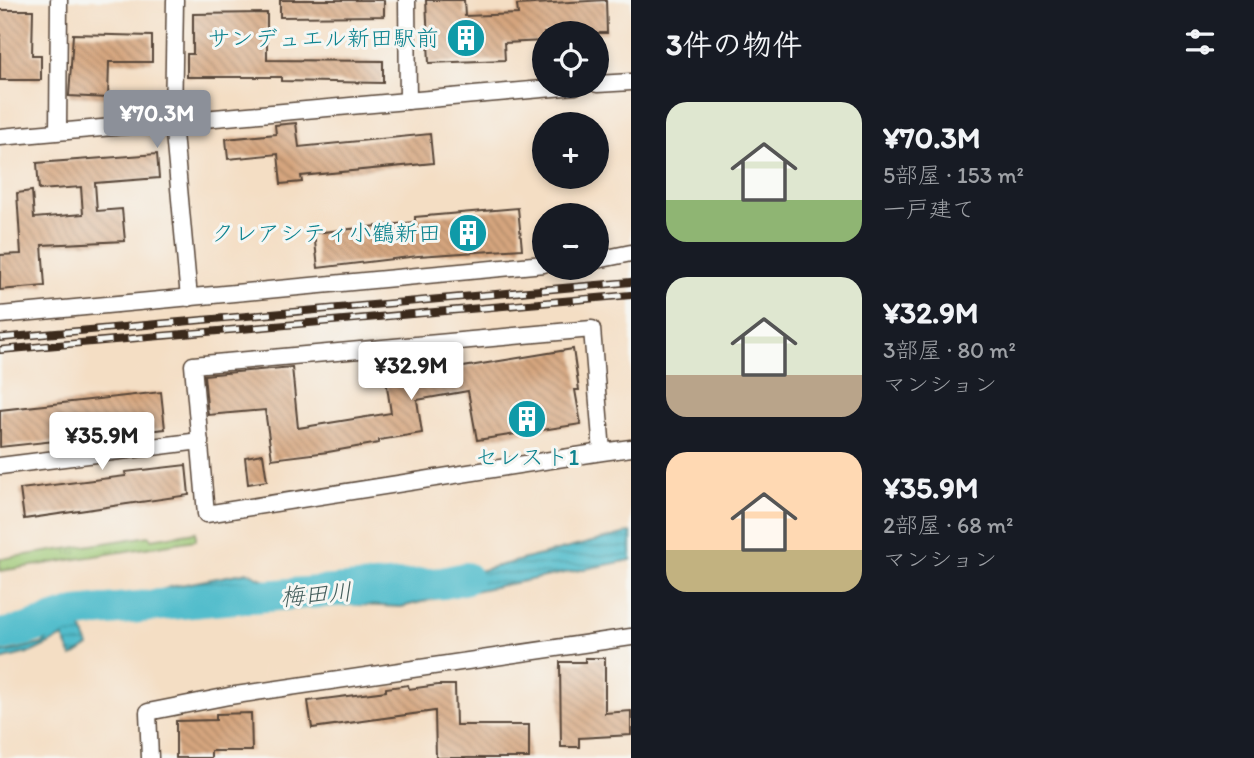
<!DOCTYPE html>
<html lang="ja">
<head>
<meta charset="utf-8">
<style>
	body { margin:0; font-family:Itim,"Klee One",sans-serif; background:#242831; color:#f1f3f6; height:100vh; display:flex; flex-direction:column; font-size:26px; white-space:nowrap }
	* { box-sizing:border-box; margin:0 }
	p { font-size:23px; color:#9ea1a6 }
	.icon { flex:none; width:38px; height:38px; fill:none; stroke:currentColor; stroke-width:2; stroke-linecap:round; stroke-linejoin:round }
	.map { position:relative; flex:1; overflow:hidden }
	.sheet { display:flex; flex-direction:column; background:#171b24; width:623px }
	.sheet>* { flex:none }
	.fabs { position:absolute; left:532px; top:21px; display:grid; gap:14px }
	.fabs a { display:grid; place-items:center; width:77px; height:77px; border-radius:50%; background:#171b24; box-shadow:0 4px 10px #0003; font-size:35px }
	.price { position:absolute; translate:-50% -60px; padding:0 16px; border-radius:7px; background:#fff; color:#222; font-size:23px; line-height:46px; filter:drop-shadow(0 2px 4px #0008) }
	.price::after { content:''; position:absolute; left:50%; top:42px; width:21px; height:16px; margin-left:-10px; background:inherit; clip-path:polygon(0 0,100% 0,50% 100%) }
	.price.current { background:#8c9099; color:#fff }
	ul { padding:0; list-style:none }
	li { display:flex; align-items:center; gap:21px; height:175px; padding:0 35px }
	li span { display:grid; place-items:center; flex:none; width:196px; height:140px; border-radius:21px; color:#555 }
	li>.icon { margin-inline-start:auto }
	span .icon { width:84px; height:84px; fill:#fffc; stroke-width:1 }
	li b { font-size:30px }
	h2 { display:flex; justify-content:space-between; align-items:center; height:84px; padding:0 35px; font-size:30px }
	main { display:flex; flex:1; min-height:0 }
	.map>svg:first-child { display:block }
</style>
</head>
<body>
<main>
<div class="map">
<svg width="631" height="758" viewBox="0 0 631 758">
	<defs>
		<pattern id="grass-tufts" width="24" height="20" patternUnits="userSpaceOnUse" patternTransform="scale(1.75)"><rect width="24" height="20" fill="#9dc773"/><path d="M3 7l-1-3M5 7V3M7 7l1-3M15 17l-1-3M17 17v-4M19 17l1-3" fill="none" stroke="#81a25e"/></pattern>
		<pattern id="water-rules" width="6" height="5" patternUnits="userSpaceOnUse" patternTransform="scale(1.75)"><rect width="6" height="5" fill="#52bdcc"/><path d="M0 2.5h6" fill="none" stroke="#459aa5"/></pattern>
		<pattern id="building-back-hatch" width="6" height="6" patternUnits="userSpaceOnUse" patternTransform="scale(1.75)"><rect width="6" height="6" fill="#d5a57e"/><path d="M-1 5l2 2M0 0l6 6M5-1l2 2" fill="none" stroke="#ae8767"/></pattern>
	</defs>
	<rect width="100%" height="100%" fill="#f6f6f2"/>
	<filter id="ink" filterUnits="userSpaceOnUse"><feTurbulence type="fractalNoise" baseFrequency=".0143" numOctaves="2"/><feDisplacementMap in="SourceGraphic" scale="14" xChannelSelector="R" yChannelSelector="G"/><feConvolveMatrix kernelMatrix="1 2 1 2 8 2 1 2 1" color-interpolation-filters="sRGB"/></filter>
	<filter id="wash" filterUnits="userSpaceOnUse"><feTurbulence type="fractalNoise" baseFrequency=".00686" numOctaves="4" result="noise"/><feDisplacementMap in="SourceGraphic" scale="28" xChannelSelector="R" yChannelSelector="G"/><feGaussianBlur stdDeviation="1.57" result="paint"/><feColorMatrix in="noise" values="0 0 0 0 0 0 0 0 0 0 0 0 0 0 0 0 0 1.4 0 .05"/><feComposite in="paint" operator="in"/></filter>
	<g filter="url(#wash)">
		<rect width="100%" height="100%" fill="#f4dec4"/>
		<path fill="url(#grass-tufts)" stroke="#6c7848" stroke-width="2" d="M196,532V540L0,571V559L149,536L151,539Z"/>
		<path fill="url(#water-rules)" stroke="#467475" stroke-width="2" d="M631,532V560L438,598L401,607L258,600L208,593L148,606L128,621L81,627L89,646L72,657L63,637L32,652L0,660V653L42,644L61,626L170,587L248,572L296,596L416,587Z"/>
		<g fill="none" stroke-linecap="round" stroke-linejoin="round">
			<path stroke="#52bdcc" stroke-width="32" d="M0,635L25,630L76,613L223,599L443,583L466,578"/>
		</g>
		<g id="blocks">
			<g fill="url(#building-back-hatch)">
				<path d="M280,0H384V16L280,17Z"/>
				<path d="M426,0H464L465,16L518,14L517,5L606,0L607,33H544V41L504,43L505,60L429,63Z"/>
				<path d="M0,10H33L32,55H41V80H0Z"/>
				<path d="M267,13V60L383,61V83L281,81V77H187V54H193V14Z"/>
				<path d="M73,34L152,36V62H109L108,98L69,96Z"/>
				<path d="M296,123L299,147L430,134L433,163L301,176L302,182L281,184L278,154L228,159L226,139L276,134L275,125Z"/>
				<path d="M157,154L159,178L95,183L97,211L122,209L125,241L42,245L45,286L0,290V255L21,254L17,193L32,191L34,218L83,214L81,187L39,190L37,163Z"/>
				<path d="M518,208L522,249L418,256L318,268L314,233L415,222V217Z"/>
				<path d="M573,349L579,390H575L581,424L477,440L468,391L417,400L422,433L379,440V443L328,452L272,459L265,410L208,415L204,375L292,367L298,428L391,413L385,373L456,361L457,368Z"/>
				<path d="M161,392L165,429L0,447V410Z"/>
				<path d="M263,454L267,481L248,484L245,457Z"/>
				<path d="M186,465L189,495L24,519L20,489L126,476L125,472Z"/>
				<path d="M585,658H605V713L631,711V735L579,738V747H561L560,662H585Z"/>
				<path d="M408,685L409,689L438,685H455L456,725H529V758H436L435,711L312,728L308,701L386,691V688Z"/>
				<path d="M251,713L252,751H211V758H176V721L216,720V714Z"/>
			</g>
		</g>
	</g>
	<g filter="url(#ink)">
		<use href="#blocks" fill-opacity="0" stroke="#574537" stroke-width="2"/>
		<g fill="none" stroke-linecap="round" stroke-linejoin="round">
			<g stroke="#574537" stroke-width="19">
				<g id="street">
					<path d="M175,0L173,122L189,298"/>
					<path d="M407,0L408,101"/>
					<path d="M597,84L631,82"/>
					<path d="M58,131L59,0"/>
					<path d="M0,137L576,86"/>
					<path d="M597,260L631,253"/>
					<path d="M0,315L544,264"/>
					<path d="M602,452L592,329L193,365L206,514L602,452L631,448"/>
					<path d="M0,466L200,441"/>
					<path d="M150,758L148,712L229,696L631,637"/>
				</g>
			</g>
			<use href="#street" stroke="#fff" stroke-width="16"/>
			<g stroke="#3b2a1e" stroke-width="8">
				<g id="rail">
					<path d="M0,338L631,282"/>
					<path d="M0,350L631,295"/>
				</g>
			</g>
			<use href="#rail" stroke="#f6f6f2" stroke-width="5" stroke-dasharray="16" stroke-linecap="butt"/>
		</g>
	</g>
	<defs>
		<g id="building-disc" transform="scale(2.0125)"><circle r="9.5" fill="#0f9aa8" stroke="#f6f6f2"/><path d="M-4-6H4V6H1V3H-1V6H-4ZM-2.5-4.3h1.7v1.8h-1.7ZM.8-4.3h1.7v1.8H.8ZM-2.5-1h1.7V.8h-1.7ZM.8-1h1.7V.8H.8Z" fill="#fff"/></g>
	</defs>
	<g fill-rule="evenodd">
		<use href="#building-disc" x="466" y="38"/>
		<use href="#building-disc" x="468" y="233"/>
		<use href="#building-disc" x="527" y="419"/>
	</g>
	<g text-anchor="middle" dominant-baseline="central" stroke-width="6" stroke-linejoin="round" paint-order="stroke">
		<g font-size="23" fill="#0d838f" stroke="#f6f6f2" text-anchor="end">
			<text x="439" y="38">サンデュエル新田駅前</text>
			<text x="441" y="233">クレアシティ小鶴新田</text>
			<text x="527" y="457" text-anchor="middle">セレスト1</text>
		</g>
		<g font-size="24" font-style="italic" fill="#435d5b" stroke="#f6f6f2">
			<text transform="translate(316 594) rotate(-5)">梅田川</text>
		</g>
	</g>
</svg>
<div class="fabs">
<a><svg class="icon" aria-label="locate" viewBox="0 0 24 24"><circle cx="12" cy="12" r="6"/><path d="M12 2v4M12 18v4M2 12h4M18 12h4"/></svg></a>
<a>+</a>
<a>−</a>
</div>
<b class="price current" style="left:157px;top:150px">¥70.3M</b>
<b class="price" style="left:411px;top:402px">¥32.9M</b>
<b class="price" style="left:102px;top:472px">¥35.9M</b>
</div>
<section class="sheet">
<h2>3件の物件<svg class="icon" aria-label="filters" viewBox="0 0 24 24"><path d="M4 7h16M4 17h16"/><circle cx="9" cy="7" r="2"/><circle cx="15" cy="17" r="2"/></svg></h2>
<ul>
<li><span style="background:linear-gradient(#dfe7d0 70%,#8fb573 0)"><svg class="icon" aria-label="home" viewBox="0 0 24 24"><path d="M3 11l9-7 9 7M6 9v11h12V9"/></svg></span><div><b>¥70.3M</b><p>5部屋 · 153 m²</p><p>一戸建て</p></div></li>
<li><span style="background:linear-gradient(#dfe7d0 70%,#b9a48a 0)"><svg class="icon" aria-label="home" viewBox="0 0 24 24"><path d="M3 11l9-7 9 7M6 9v11h12V9"/></svg></span><div><b>¥32.9M</b><p>3部屋 · 80 m²</p><p>マンション</p></div></li>
<li><span style="background:linear-gradient(#ffd9b3 70%,#c2b280 0)"><svg class="icon" aria-label="home" viewBox="0 0 24 24"><path d="M3 11l9-7 9 7M6 9v11h12V9"/></svg></span><div><b>¥35.9M</b><p>2部屋 · 68 m²</p><p>マンション</p></div></li>
</ul>
</section>
</main>
</body>
</html>
